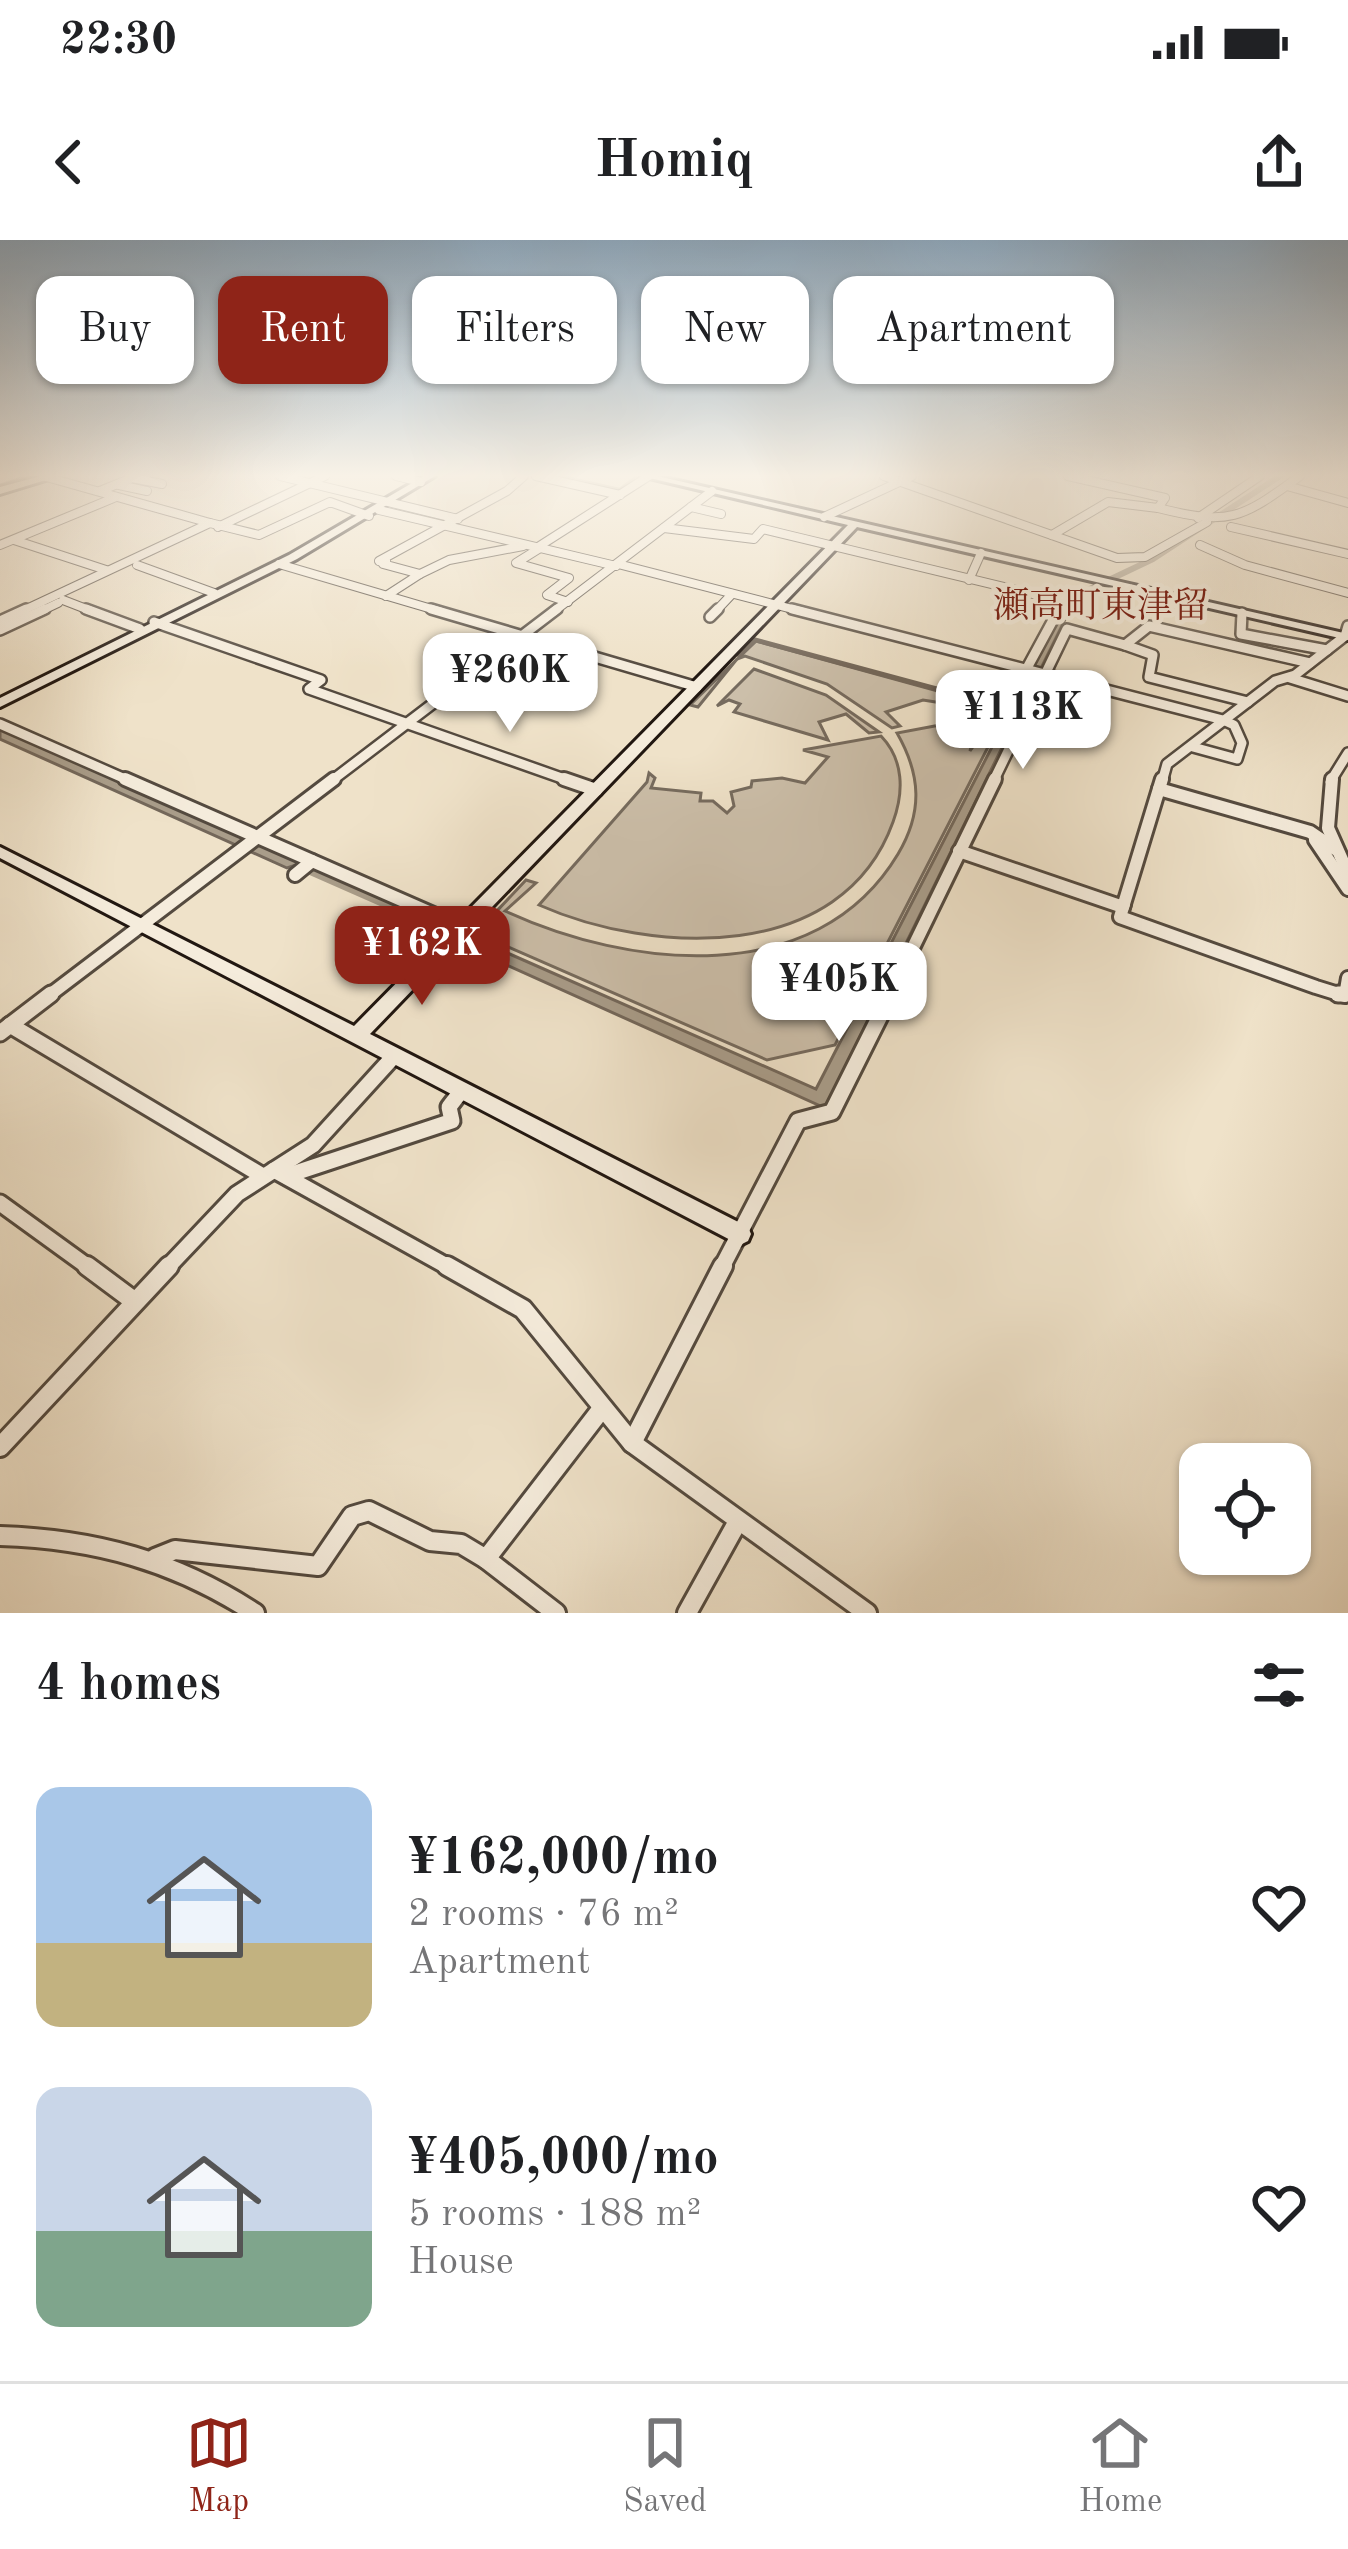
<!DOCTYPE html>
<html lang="en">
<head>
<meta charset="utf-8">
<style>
	body { margin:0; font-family:"Old Standard TT","Noto Serif JP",serif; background:#f2f2f2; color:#202124; height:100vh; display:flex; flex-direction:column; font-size:45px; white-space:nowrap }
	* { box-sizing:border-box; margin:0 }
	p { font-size:39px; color:#757577 }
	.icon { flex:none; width:66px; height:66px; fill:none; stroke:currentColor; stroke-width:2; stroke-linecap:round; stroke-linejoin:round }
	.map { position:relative; height:1373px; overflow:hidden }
	.drawer { display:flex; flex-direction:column; background:#fff; flex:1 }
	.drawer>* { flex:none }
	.banner { position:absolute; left:36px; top:36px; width:1278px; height:108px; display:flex; gap:24px }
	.buttons { position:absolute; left:1179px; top:1203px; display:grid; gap:24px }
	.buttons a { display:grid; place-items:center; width:132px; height:132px; border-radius:24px; background:#fff; box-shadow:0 3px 9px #0004; font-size:60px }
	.price { position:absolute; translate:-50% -102px; padding:0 27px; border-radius:24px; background:#fff; color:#222; font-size:39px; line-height:78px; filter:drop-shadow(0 3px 6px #0008) }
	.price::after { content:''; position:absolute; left:50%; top:72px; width:36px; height:27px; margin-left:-18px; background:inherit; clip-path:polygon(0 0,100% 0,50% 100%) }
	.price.active { background:#8f2418; color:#fff }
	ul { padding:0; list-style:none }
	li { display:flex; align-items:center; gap:36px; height:300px; padding:0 36px }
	li span { display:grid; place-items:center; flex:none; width:336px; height:240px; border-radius:24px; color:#555 }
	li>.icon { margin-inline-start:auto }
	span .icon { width:144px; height:144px; fill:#fffc; stroke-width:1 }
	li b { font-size:51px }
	h2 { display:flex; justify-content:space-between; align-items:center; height:144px; padding:0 36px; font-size:51px }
	.chip { padding:0 42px; border-radius:24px; background:#fff; box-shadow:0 3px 9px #0004; font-size:42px; line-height:108px }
	.chip.active { background:#8f2418; color:#fff }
	.status { display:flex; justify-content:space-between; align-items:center; height:84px; padding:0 60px; background:#fff; direction:ltr }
	.status svg { height:33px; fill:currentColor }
	header { display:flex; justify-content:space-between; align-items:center; height:156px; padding:0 36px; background:#fff; font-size:54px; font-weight:700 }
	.menu { display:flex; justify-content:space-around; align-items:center; height:168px; border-top:3px solid #e0e0e0; background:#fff; font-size:33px; color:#757577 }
	.menu a { display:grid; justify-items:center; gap:6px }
	.menu .active { color:#8f2418 }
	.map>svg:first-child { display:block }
</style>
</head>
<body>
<div class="status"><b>22:30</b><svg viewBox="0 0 49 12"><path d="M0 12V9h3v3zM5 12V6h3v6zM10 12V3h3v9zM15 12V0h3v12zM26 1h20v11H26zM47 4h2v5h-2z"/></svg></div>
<header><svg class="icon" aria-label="back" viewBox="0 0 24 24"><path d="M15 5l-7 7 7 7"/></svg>Homiq<svg class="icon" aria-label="share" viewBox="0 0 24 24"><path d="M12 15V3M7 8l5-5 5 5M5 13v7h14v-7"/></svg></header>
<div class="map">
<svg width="1348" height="1373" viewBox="0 0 1348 1373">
	<rect width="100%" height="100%" fill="#efe2c9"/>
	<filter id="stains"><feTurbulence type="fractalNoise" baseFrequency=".00167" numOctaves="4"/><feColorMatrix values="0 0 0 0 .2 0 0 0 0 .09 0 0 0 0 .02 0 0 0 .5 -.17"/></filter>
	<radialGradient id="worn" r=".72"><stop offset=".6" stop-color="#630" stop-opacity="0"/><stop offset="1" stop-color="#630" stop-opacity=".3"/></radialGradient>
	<g fill="#ccbfaa" stroke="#766b5e" stroke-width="3">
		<path d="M756,401L1007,470L835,805L767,820L476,693L526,640L536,643L505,671C628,728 816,751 898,614C923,572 921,535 897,493L967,480L975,489L970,511L985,490L967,467L923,460L886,472L900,486L892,488L827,444L745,416L737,419L698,467L690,465Z"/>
		<path d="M754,429L826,455L879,492L869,493L846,474L819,482L828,500L734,472L740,464L729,460L717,466Z"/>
		<path d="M881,496C904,520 904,552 893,582C842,724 652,715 539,665L647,542L649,533L655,538L651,548L701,553L700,561H713L727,573L734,566L731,552L751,547L752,541L782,538L805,543L828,517L803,510Z"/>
	</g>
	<g fill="#a99d8a" stroke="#73675a" stroke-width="3">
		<path d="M1076,357L825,868L444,697L453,689L816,849L1011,470L756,401L740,416L737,415L755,399L1011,468L1067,359Z"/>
		<path d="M0,488L298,620L302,623L287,628L0,499Z"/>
	</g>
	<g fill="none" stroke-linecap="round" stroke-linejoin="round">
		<path stroke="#73675a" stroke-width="3" d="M0,245L27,236"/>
		<g stroke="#a99d8a" stroke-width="6">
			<path d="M562,238L620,251L640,236"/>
			<path d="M1068,366L1071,358L1153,319L1280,236"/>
		</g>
		<path stroke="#a99d8a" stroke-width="10" d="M299,625L458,695"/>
		<g stroke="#544a3f" stroke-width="10">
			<g id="street-far4">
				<path d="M43,236L210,283"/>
				<path d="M280,236L458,279"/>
				<path d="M396,236L421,242"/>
				<path d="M536,236L620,255"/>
				<path d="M884,236L1117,318L1145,317L1207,282"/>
				<path d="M1068,236L1165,258L1158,268C1230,286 1241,279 1300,236"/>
				<path d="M119,245L147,251"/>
				<path d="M1287,246L1348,263"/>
				<path d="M100,251L132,238L162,244"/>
				<path d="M691,267L721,274"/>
				<path d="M379,270L616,326"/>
				<path d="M824,277L912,236"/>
				<path d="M1198,278L1260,236"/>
				<path d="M218,287L325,236"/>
				<path d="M1231,287L1348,314"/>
				<path d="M664,288L754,299L763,289L1062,361"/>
				<path d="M1052,295L1108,262L1158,268"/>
				<path d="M14,300L106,330"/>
				<path d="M0,305L116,257"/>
				<path d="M1200,305L1245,325L1348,353"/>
				<path d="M538,307L649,236"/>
				<path d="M540,308L516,323L569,338L547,355L568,362"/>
				<path d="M379,321L507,251L524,236"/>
				<path d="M386,321L383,324L420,334L386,356"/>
				<path d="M279,324L442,372"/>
				<path d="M618,324L804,372"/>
				<path d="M137,325L214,353"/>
				<path d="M420,334L449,320L523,306"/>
				<path d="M969,340L981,313"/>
				<path d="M63,360L94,372"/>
				<path d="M20,372L210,283L259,295L330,262L369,276"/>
				<path d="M39,372L58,363"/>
				<path d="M553,372L712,251"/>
				<path d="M715,372L732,354"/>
				<path d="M1057,372L1066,356"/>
			</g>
		</g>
		<g stroke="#544a3f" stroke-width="14">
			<g id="street-far3">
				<path d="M86,369L140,389"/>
				<path d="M431,369L697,447"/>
				<path d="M792,369L1223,480L1234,485L1242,503L1237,519L1193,507"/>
				<path d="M1242,373L1241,394L1327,410"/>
				<path d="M710,377L718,369"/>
				<path d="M0,381L26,369"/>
				<path d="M154,382L321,440L309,449L573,542"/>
				<path d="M0,390L45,369"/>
				<path d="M1125,405L1153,415L1149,437L1248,462"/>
				<path d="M1027,428L1059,369"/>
				<path d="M1290,438L1348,456"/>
				<path d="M0,484L132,542"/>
				<path d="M330,542L557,369"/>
				<path d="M993,542L1067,389L1125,405L1149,386L1310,423"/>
				<path d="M1162,542L1167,524L1275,441L1295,435L1345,396L1348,386"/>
				<path d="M1330,542L1348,513"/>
			</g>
		</g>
		<g stroke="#544a3f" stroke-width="18">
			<g id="street-far2">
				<path d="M125,539L463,687"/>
				<path d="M564,539L596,550"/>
				<path d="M1332,539L1328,588L1348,633"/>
				<path d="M1159,549L1310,592L1335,609"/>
				<path d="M1315,600L1348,649"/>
				<path d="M959,611L1123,667L1162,539"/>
				<path d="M295,635L312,621"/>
				<path d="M1124,664L1120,677L1316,747L1345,756L1348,738"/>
				<path d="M47,757L334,539"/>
				<path d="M889,757L995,539"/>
			</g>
		</g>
		<g stroke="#544a3f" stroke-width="21">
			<g id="street-far1">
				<path d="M1338,754H1345"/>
				<path d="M10,785L261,935"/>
				<path d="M0,793L51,754"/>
				<path d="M274,930L452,1029"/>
				<path d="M286,936L452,881L449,867L462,850"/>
				<path d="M0,963L91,1029"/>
				<path d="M166,1029L237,954L313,905L394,816"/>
				<path d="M721,1029L798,881L832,872L891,754"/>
			</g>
		</g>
		<g stroke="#544a3f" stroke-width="24">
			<g id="street">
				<path d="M87,1026L134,1061"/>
				<path d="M447,1026L523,1069L632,1203L867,1373"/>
				<path d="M632,1203L723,1026"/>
				<path d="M0,1207L169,1026"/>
				<path d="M0,1296C95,1299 175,1321 255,1373"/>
				<path d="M155,1318L175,1310L318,1326L352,1276L369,1271L430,1301L461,1304L486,1319L600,1171"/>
				<path d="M486,1319L556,1373"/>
				<path d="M687,1373L737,1283"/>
			</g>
		</g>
		<g stroke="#211711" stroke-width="6">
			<g id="secondary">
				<path d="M424,236H435L297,319L0,467V458L289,315Z"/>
				<path d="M641,236H657L1348,394V400L857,287L370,794L748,987L751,994L748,1001L740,1005L0,618V607L354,786L848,285Z"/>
			</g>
		</g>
		<g stroke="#211711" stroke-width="6">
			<path id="highway" d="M41,236H59L0,254V247Z"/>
		</g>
		<use href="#street-far4" stroke="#f5ecdc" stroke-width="8"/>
		<use href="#street-far3" stroke="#f5ecdc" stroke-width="9"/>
		<use href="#street-far2" stroke="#f5ecdc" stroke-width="12"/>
		<use href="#street-far1" stroke="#f5ecdc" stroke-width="15"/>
		<use href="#street" stroke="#f5ecdc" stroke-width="18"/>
		<use href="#secondary" fill="#f5ecdc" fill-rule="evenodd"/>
		<use href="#highway" fill="#efe2c9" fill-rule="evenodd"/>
	</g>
	<linearGradient id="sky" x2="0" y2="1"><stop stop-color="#8fabc2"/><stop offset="0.55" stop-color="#f8f2e7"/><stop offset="1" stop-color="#f8f2e7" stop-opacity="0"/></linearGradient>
	<rect width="1348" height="428" fill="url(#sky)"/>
	<g text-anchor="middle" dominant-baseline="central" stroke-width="9" stroke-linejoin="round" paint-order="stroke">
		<g font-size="36" fill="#7a1f14" stroke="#f5ecdc">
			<text x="1101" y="368">瀬高町東津留</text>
		</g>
	</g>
	<rect width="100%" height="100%" filter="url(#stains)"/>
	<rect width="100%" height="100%" fill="url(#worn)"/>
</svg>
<div class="buttons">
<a><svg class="icon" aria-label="locate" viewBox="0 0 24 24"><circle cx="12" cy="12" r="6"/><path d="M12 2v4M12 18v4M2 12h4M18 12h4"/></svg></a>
</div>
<b class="price" style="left:510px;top:495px">¥260K</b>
<b class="price" style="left:1023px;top:532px">¥113K</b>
<b class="price active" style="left:422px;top:768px">¥162K</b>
<b class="price" style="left:839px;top:804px">¥405K</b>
<div class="banner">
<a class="chip">Buy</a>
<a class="chip active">Rent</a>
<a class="chip">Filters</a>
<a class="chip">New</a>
<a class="chip">Apartment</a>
</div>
</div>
<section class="drawer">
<h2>4 homes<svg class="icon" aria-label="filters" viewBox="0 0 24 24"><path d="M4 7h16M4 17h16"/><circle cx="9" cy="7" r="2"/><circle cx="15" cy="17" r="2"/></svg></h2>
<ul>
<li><span style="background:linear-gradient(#a9c7e8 65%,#c2b280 0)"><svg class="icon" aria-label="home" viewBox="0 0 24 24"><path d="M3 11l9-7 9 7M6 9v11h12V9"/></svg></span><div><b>¥162,000/mo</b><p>2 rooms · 76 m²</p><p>Apartment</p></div><svg class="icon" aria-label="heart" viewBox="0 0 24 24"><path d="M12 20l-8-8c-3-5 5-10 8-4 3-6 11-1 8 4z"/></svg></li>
<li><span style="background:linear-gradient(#c9d6e8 60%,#7fa58c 0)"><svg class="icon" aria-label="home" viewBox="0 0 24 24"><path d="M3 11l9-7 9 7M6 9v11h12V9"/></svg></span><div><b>¥405,000/mo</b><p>5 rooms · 188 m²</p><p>House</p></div><svg class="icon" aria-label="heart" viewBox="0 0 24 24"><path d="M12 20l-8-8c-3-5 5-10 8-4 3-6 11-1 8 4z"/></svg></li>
</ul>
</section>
<nav class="menu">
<a class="active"><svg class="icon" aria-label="map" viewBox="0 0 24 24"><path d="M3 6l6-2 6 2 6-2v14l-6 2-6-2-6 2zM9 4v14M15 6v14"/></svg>Map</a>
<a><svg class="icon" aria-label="saved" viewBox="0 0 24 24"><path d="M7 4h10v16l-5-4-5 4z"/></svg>Saved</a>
<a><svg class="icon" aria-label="home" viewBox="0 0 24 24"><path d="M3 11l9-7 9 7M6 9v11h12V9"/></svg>Home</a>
</nav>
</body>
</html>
